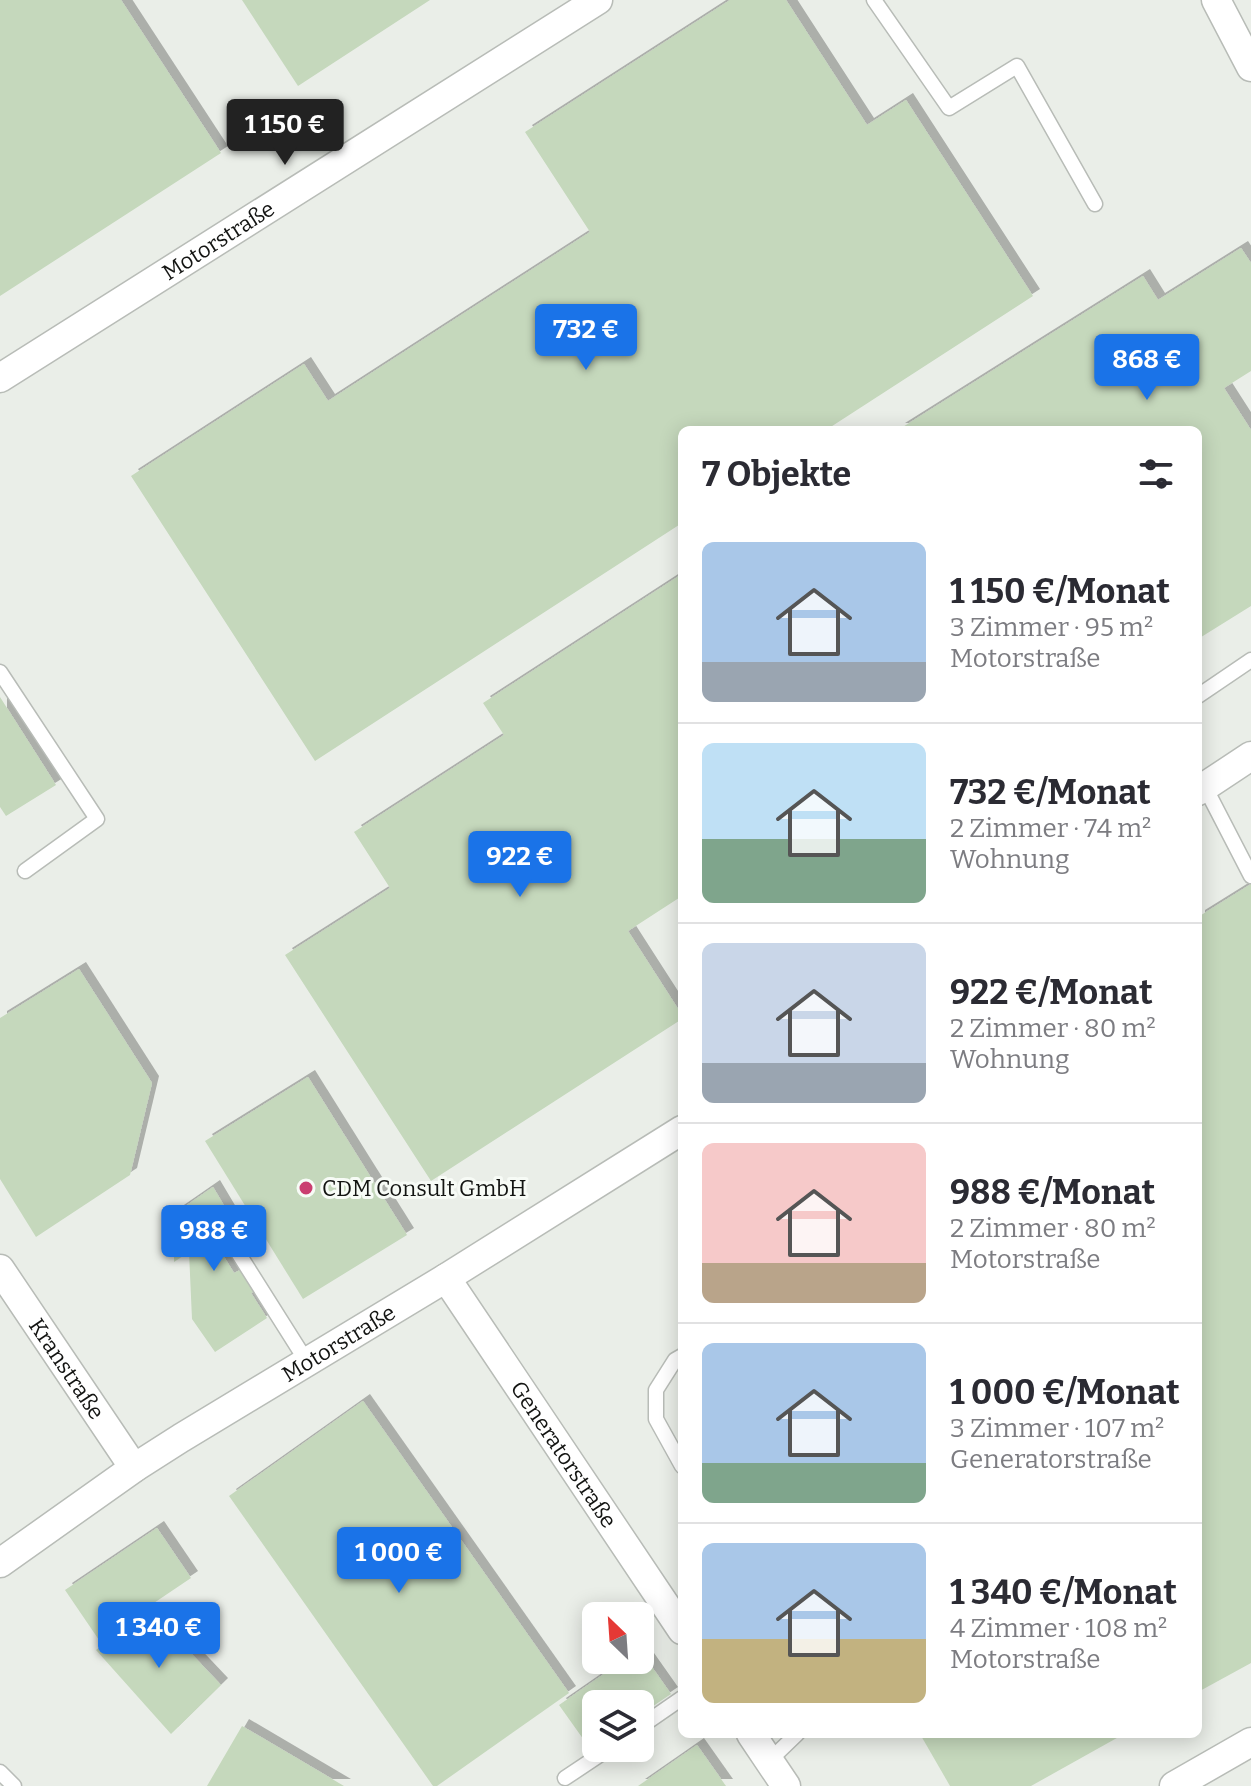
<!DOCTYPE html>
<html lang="de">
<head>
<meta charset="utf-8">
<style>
	body { margin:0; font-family:Bitter,serif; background:#f2f2f3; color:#2b2b33; height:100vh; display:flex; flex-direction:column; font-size:30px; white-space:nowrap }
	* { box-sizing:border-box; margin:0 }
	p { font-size:26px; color:#7c7c81 }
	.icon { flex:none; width:44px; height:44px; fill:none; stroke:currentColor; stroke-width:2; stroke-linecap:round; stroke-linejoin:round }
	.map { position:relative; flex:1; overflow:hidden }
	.drawer { position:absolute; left:678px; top:426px; width:524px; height:1312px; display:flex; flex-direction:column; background:#fff; border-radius:12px; box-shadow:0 4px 20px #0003 }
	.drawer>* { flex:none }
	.needle { width:52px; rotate:335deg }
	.controls { position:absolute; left:582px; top:1602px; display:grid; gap:16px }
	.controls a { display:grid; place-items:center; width:72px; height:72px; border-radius:12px; background:#fff; box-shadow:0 4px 20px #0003; font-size:40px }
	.price { position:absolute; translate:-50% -68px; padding:0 18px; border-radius:8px; background:#1a73e8; color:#fff; font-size:26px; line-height:52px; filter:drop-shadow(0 2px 4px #0008) }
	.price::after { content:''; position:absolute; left:50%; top:48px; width:24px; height:18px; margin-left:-12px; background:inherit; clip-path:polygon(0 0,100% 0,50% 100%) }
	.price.active { background:#222; color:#fff }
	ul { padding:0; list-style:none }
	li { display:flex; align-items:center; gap:24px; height:200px; padding:0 24px }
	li+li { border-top:2px solid #e1e1e2 }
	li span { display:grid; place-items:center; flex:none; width:224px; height:160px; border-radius:12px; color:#555 }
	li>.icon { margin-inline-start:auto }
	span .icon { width:96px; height:96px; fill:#fffc; stroke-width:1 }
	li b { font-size:34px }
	h2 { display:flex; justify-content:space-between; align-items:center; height:96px; padding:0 24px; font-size:34px }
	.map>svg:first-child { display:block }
</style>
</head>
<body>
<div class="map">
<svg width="1251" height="1786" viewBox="0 0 1251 1786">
	<defs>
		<filter id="shadow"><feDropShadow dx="7" dy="-7" stdDeviation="0" flood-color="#0004"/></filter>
	</defs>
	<rect width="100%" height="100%" fill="#eaeee8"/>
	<g fill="#c5d8bc" filter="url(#shadow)">
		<path d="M0,0H121L221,153L0,296Z"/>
		<path d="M242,0H430L298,86Z"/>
		<path d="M730,0H786L867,125L906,100L1033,296L826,430H682V523L315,761L131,476L304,364L328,401L590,232L525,132Z"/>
		<path d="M1241,248L1251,263V371L1224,388L1251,430V606L1198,639V430H898L1143,276L1158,300Z"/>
		<path d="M682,574V896L628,931L682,1015V1019L431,1181L285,955L390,888L354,832L504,735L483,703Z"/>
		<path d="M0,697L56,785L6,816L0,807Z"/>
		<path d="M1251,884V1663L1198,1692V917Z"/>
		<path d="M79,969L152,1083L130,1175L36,1237L0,1179V1018Z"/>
		<path d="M308,1077L407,1235L303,1299L205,1141Z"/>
		<path d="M213,1187L235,1224L212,1237L234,1273L240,1270L253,1292L251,1293L267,1318L215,1352L192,1319L189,1252L174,1262V1214Z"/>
		<path d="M363,1401L569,1693L437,1786H433L229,1496Z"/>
		<path d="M157,1528L191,1578L99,1640L65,1590Z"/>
		<path d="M150,1610L221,1685L171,1734L96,1650Z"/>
		<path d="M640,1650L671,1694L640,1715V1704H596V1746L591,1750L559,1705L624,1660H640Z"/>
		<path d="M242,1726L344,1786H207Z"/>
		<path d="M920,1734H1124L1031,1786H950Z"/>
		<path d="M697,1745L726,1786H638Z"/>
	</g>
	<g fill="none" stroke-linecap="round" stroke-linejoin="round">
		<g stroke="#b8bcb7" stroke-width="17">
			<g id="lane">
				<path d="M874,0L949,108L1017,66L1095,204"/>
				<path d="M0,672L97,819L25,871"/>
				<path d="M1198,696L1251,660"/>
				<path d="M1205,787L1251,876"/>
				<path d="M230,1240L307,1362"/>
				<path d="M682,1356L675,1360L656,1390V1419L682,1466"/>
				<path d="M640,1727L682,1698"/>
				<path d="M769,1761L797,1734"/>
				<path d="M0,1772L14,1786"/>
				<path d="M565,1778L610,1748"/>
			</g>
		</g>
		<g stroke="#b8bcb7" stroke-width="31">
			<g id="street">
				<path d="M1216,0L1251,67"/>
				<path id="s1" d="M0,378L598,0"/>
				<path d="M1198,791L1251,756"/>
				<path id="s2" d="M0,1269L134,1468"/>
				<path id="s3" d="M446,1278L682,1630"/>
				<path id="s4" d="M0,1563L134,1468L181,1438L446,1278L682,1130"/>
				<path d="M751,1734L786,1786"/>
				<path d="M1174,1786L1251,1742"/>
			</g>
		</g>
		<use href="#lane" stroke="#fff" stroke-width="14"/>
		<use href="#street" stroke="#fff" stroke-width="28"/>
	</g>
	<circle fill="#ca3e70" stroke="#f7fbf6" stroke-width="3" cx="306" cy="1188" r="8"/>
	<g text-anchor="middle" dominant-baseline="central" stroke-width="6" stroke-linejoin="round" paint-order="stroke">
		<g font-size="22" fill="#131412" stroke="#f7fbf6">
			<text stroke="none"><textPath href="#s1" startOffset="258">Motorstraße</textPath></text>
			<text stroke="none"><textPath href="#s4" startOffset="404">Motorstraße</textPath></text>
			<text stroke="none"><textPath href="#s2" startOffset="120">Kranstraße</textPath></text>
			<text stroke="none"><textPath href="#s3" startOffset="212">Generatorstraße</textPath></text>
		</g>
		<g font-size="22" fill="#131412" stroke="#f7fbf6" text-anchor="start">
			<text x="322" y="1188">CDM Consult GmbH</text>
		</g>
	</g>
</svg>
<div class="controls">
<a><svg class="needle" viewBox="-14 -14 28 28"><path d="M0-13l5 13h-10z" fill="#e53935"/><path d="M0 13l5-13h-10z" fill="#7c7c81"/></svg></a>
<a><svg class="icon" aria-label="layers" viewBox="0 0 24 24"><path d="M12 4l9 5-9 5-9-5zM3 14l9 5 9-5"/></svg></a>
</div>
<b class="price active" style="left:285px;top:167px">1 150 €</b>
<b class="price" style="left:586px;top:372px">732 €</b>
<b class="price" style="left:1147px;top:402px">868 €</b>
<b class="price" style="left:520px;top:899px">922 €</b>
<b class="price" style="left:214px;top:1273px">988 €</b>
<b class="price" style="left:399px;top:1595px">1 000 €</b>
<b class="price" style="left:159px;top:1670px">1 340 €</b>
<section class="drawer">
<h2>7 Objekte<svg class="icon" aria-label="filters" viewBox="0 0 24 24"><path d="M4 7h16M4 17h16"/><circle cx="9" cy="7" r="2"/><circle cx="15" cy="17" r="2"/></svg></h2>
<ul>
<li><span style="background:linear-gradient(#a9c7e8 75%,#9aa5b1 0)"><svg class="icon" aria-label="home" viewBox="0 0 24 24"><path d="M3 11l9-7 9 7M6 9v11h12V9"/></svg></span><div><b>1 150 €/Monat</b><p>3 Zimmer · 95 m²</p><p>Motorstraße</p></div></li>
<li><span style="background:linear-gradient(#bfe0f5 60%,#7fa58c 0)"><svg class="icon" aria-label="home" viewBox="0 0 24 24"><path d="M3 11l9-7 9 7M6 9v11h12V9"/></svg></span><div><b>732 €/Monat</b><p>2 Zimmer · 74 m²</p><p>Wohnung</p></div></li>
<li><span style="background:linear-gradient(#c9d6e8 75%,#9aa5b1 0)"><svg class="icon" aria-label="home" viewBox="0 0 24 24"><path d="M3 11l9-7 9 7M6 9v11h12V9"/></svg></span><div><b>922 €/Monat</b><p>2 Zimmer · 80 m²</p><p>Wohnung</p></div></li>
<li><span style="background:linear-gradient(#f6c9c9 75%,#b9a48a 0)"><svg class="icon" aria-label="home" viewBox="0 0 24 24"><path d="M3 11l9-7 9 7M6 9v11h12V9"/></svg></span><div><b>988 €/Monat</b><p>2 Zimmer · 80 m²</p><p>Motorstraße</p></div></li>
<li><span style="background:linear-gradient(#a9c7e8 75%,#7fa58c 0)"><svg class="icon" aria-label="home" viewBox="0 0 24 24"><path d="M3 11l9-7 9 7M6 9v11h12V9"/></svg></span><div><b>1 000 €/Monat</b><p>3 Zimmer · 107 m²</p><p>Generatorstraße</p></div></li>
<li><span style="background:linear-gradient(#a9c7e8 60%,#c2b280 0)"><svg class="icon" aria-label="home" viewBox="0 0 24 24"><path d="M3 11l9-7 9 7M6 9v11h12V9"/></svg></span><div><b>1 340 €/Monat</b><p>4 Zimmer · 108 m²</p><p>Motorstraße</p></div></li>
</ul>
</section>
</div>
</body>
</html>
